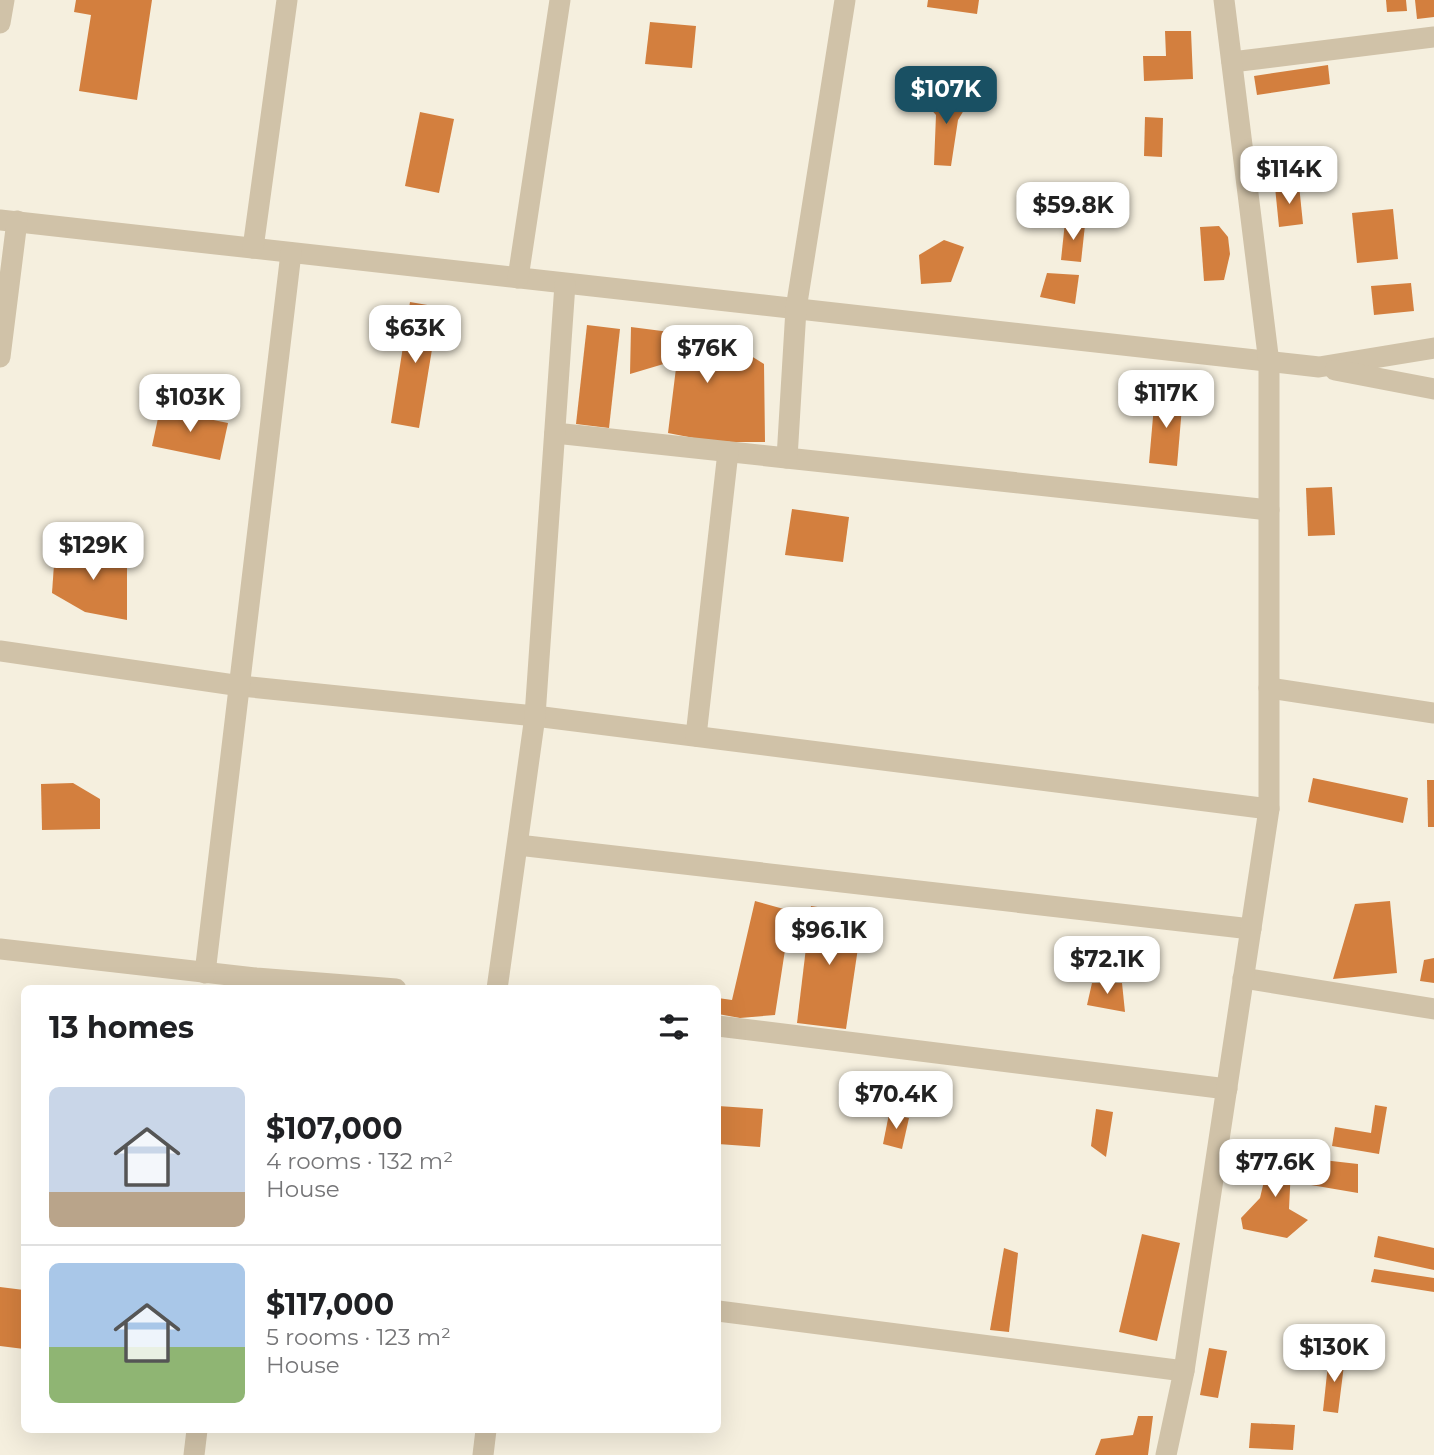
<!DOCTYPE html>
<html lang="en">
<head>
<meta charset="utf-8">
<style>
	body { margin:0; font-family:Montserrat,sans-serif; background:#f2f2f2; color:#202124; height:100vh; display:flex; flex-direction:column; font-size:26px; white-space:nowrap }
	* { box-sizing:border-box; margin:0 }
	p { font-size:23px; color:#757577 }
	.icon { flex:none; width:38px; height:38px; fill:none; stroke:currentColor; stroke-width:2; stroke-linecap:round; stroke-linejoin:round }
	.map { position:relative; flex:1; overflow:hidden }
	.side { position:absolute; left:21px; top:985px; width:700px; height:448px; display:flex; flex-direction:column; background:#fff; border-radius:10px; box-shadow:0 7px 28px #0002 }
	.side>* { flex:none }
	.price { position:absolute; translate:-50% -60px; padding:0 16px; border-radius:14px; background:#fff; color:#222; font-size:23px; line-height:46px; filter:drop-shadow(0 2px 4px #0008) }
	.price::after { content:''; position:absolute; left:50%; top:42px; width:21px; height:16px; margin-left:-10px; background:inherit; clip-path:polygon(0 0,100% 0,50% 100%) }
	.price.current { background:#195063; color:#fff }
	ul { padding:0; list-style:none }
	li { display:flex; align-items:center; gap:21px; height:175px; padding:0 28px }
	li+li { border-top:2px solid #e0e0e0 }
	li span { display:grid; place-items:center; flex:none; width:196px; height:140px; border-radius:10px; color:#555 }
	li>.icon { margin-inline-start:auto }
	span .icon { width:84px; height:84px; fill:#fffc; stroke-width:1 }
	li b { font-size:30px }
	h2 { display:flex; justify-content:space-between; align-items:center; height:84px; padding:0 28px; font-size:30px }
	.map>svg:first-child { display:block }
</style>
</head>
<body>
<div class="map">
<svg width="1434" height="1455" viewBox="0 0 1434 1455">
	<rect width="100%" height="100%" fill="#f5efde"/>
	<g fill="#d37f3e">
		<path d="M76,0H152L137,100L79,91L91,15L74,12Z"/>
		<path d="M928,0H979L977,14L927,7Z"/>
		<path d="M1386,0H1406L1407,11L1387,12Z"/>
		<path d="M1415,0H1434V17L1417,19Z"/>
		<path d="M650,22L696,26L692,68L645,64Z"/>
		<path d="M1165,31H1191L1193,79L1144,81L1143,56H1166Z"/>
		<path d="M1328,65L1330,84L1257,95L1254,76Z"/>
		<path d="M920,97L970,100L958,120L951,166L934,165L936,115Z"/>
		<path d="M420,112L454,119L439,193L405,186Z"/>
		<path d="M1145,117L1163,118L1162,157L1144,156Z"/>
		<path d="M1299,185L1303,224L1279,227L1275,187Z"/>
		<path d="M1393,209L1398,259L1357,263L1352,213Z"/>
		<path d="M1065,222L1085,225L1081,262L1061,260Z"/>
		<path d="M1219,226L1228,237L1230,254L1224,280L1204,281L1200,227Z"/>
		<path d="M944,240L964,247L951,282L921,284L919,255Z"/>
		<path d="M1047,273L1079,275L1075,304L1040,297Z"/>
		<path d="M1411,283L1414,311L1374,315L1371,286Z"/>
		<path d="M410,302L439,307L419,428L391,423Z"/>
		<path d="M587,325L620,329L609,428L576,424Z"/>
		<path d="M631,327L724,339L764,364L765,442H714L668,433L677,360L630,374Z"/>
		<path d="M1155,394L1183,395L1177,466L1149,463Z"/>
		<path d="M160,409L228,423L220,460L152,446Z"/>
		<path d="M1332,487L1335,535L1308,536L1306,488Z"/>
		<path d="M792,509L849,517L843,562L785,555Z"/>
		<path d="M55,550L127,553V620L85,612L52,593Z"/>
		<path d="M1313,778L1408,798L1403,823L1308,802Z"/>
		<path d="M1427,780H1434V827H1428Z"/>
		<path d="M73,783L100,799V829L42,830L41,784Z"/>
		<path d="M755,901L791,911L775,1015L740,1018L718,1014V998L732,1000Z"/>
		<path d="M1390,901L1397,973L1333,979L1355,904Z"/>
		<path d="M811,906L863,914L846,1029L797,1023Z"/>
		<path d="M1434,958V983L1420,981L1424,960Z"/>
		<path d="M1092,983H1122L1125,1012L1087,1005Z"/>
		<path d="M1375,1105L1387,1107L1379,1154L1332,1146L1335,1127L1371,1133Z"/>
		<path d="M718,1106L763,1109L760,1147L718,1144Z"/>
		<path d="M1096,1109L1113,1112L1106,1157L1091,1146Z"/>
		<path d="M889,1114L909,1118L902,1149L883,1144Z"/>
		<path d="M1273,1143L1292,1147L1289,1209L1308,1220L1287,1238L1243,1229L1241,1218L1260,1198Z"/>
		<path d="M1314,1159L1358,1164V1193L1311,1185Z"/>
		<path d="M1142,1234L1180,1243L1157,1341L1119,1332Z"/>
		<path d="M1378,1236L1434,1248V1270L1374,1257Z"/>
		<path d="M1004,1248L1018,1253L1009,1332L990,1330Z"/>
		<path d="M1374,1269L1434,1278V1292L1371,1282Z"/>
		<path d="M0,1287L24,1290V1349L0,1346Z"/>
		<path d="M1209,1348L1227,1351L1218,1398L1200,1395Z"/>
		<path d="M1329,1355L1345,1357L1338,1413L1323,1411Z"/>
		<path d="M1138,1416H1153L1148,1455H1095L1101,1439L1133,1435Z"/>
		<path d="M1251,1423L1295,1425L1293,1450L1249,1448Z"/>
	</g>
	<g fill="none" stroke-linecap="round" stroke-linejoin="round">
		<g stroke="#d0c2a8" stroke-width="21">
			<path d="M0,23L4,0"/>
			<path d="M1232,62L1434,37"/>
			<path d="M0,220L1319,367L1434,348"/>
			<path d="M253,248L287,0"/>
			<path d="M518,278L560,0"/>
			<path d="M0,357L17,221"/>
			<path d="M1335,370L1434,389"/>
			<path d="M555,433L1269,510"/>
			<path d="M787,458L796,309L845,0"/>
			<path d="M0,651L241,686L535,716L1269,809"/>
			<path d="M1269,688L1434,713"/>
			<path d="M696,736L728,452"/>
			<path d="M518,845L1251,929"/>
			<path d="M0,949L256,978L396,989"/>
			<path d="M205,973L291,253"/>
			<path d="M1243,978L1434,1009"/>
			<path d="M497,989L535,716L565,284"/>
			<path d="M718,1026L1227,1089"/>
			<path d="M718,1311L1184,1371"/>
			<path d="M194,1455L197,1430"/>
			<path d="M483,1455L486,1430"/>
			<path d="M1166,1455L1184,1371L1269,809V363L1224,0"/>
		</g>
	</g>
</svg>
<b class="price current" style="left:946px;top:126px">$107K</b>
<b class="price" style="left:1289px;top:206px">$114K</b>
<b class="price" style="left:1073px;top:242px">$59.8K</b>
<b class="price" style="left:415px;top:365px">$63K</b>
<b class="price" style="left:707px;top:385px">$76K</b>
<b class="price" style="left:1166px;top:430px">$117K</b>
<b class="price" style="left:190px;top:434px">$103K</b>
<b class="price" style="left:93px;top:582px">$129K</b>
<b class="price" style="left:829px;top:967px">$96.1K</b>
<b class="price" style="left:1107px;top:996px">$72.1K</b>
<b class="price" style="left:896px;top:1131px">$70.4K</b>
<b class="price" style="left:1275px;top:1199px">$77.6K</b>
<b class="price" style="left:1334px;top:1384px">$130K</b>
<section class="side">
<h2>13 homes<svg class="icon" aria-label="filters" viewBox="0 0 24 24"><path d="M4 7h16M4 17h16"/><circle cx="9" cy="7" r="2"/><circle cx="15" cy="17" r="2"/></svg></h2>
<ul>
<li><span style="background:linear-gradient(#c9d6e8 75%,#b9a48a 0)"><svg class="icon" aria-label="home" viewBox="0 0 24 24"><path d="M3 11l9-7 9 7M6 9v11h12V9"/></svg></span><div><b>$107,000</b><p>4 rooms · 132 m²</p><p>House</p></div></li>
<li><span style="background:linear-gradient(#a9c7e8 60%,#8fb573 0)"><svg class="icon" aria-label="home" viewBox="0 0 24 24"><path d="M3 11l9-7 9 7M6 9v11h12V9"/></svg></span><div><b>$117,000</b><p>5 rooms · 123 m²</p><p>House</p></div></li>
</ul>
</section>
</div>
</body>
</html>
